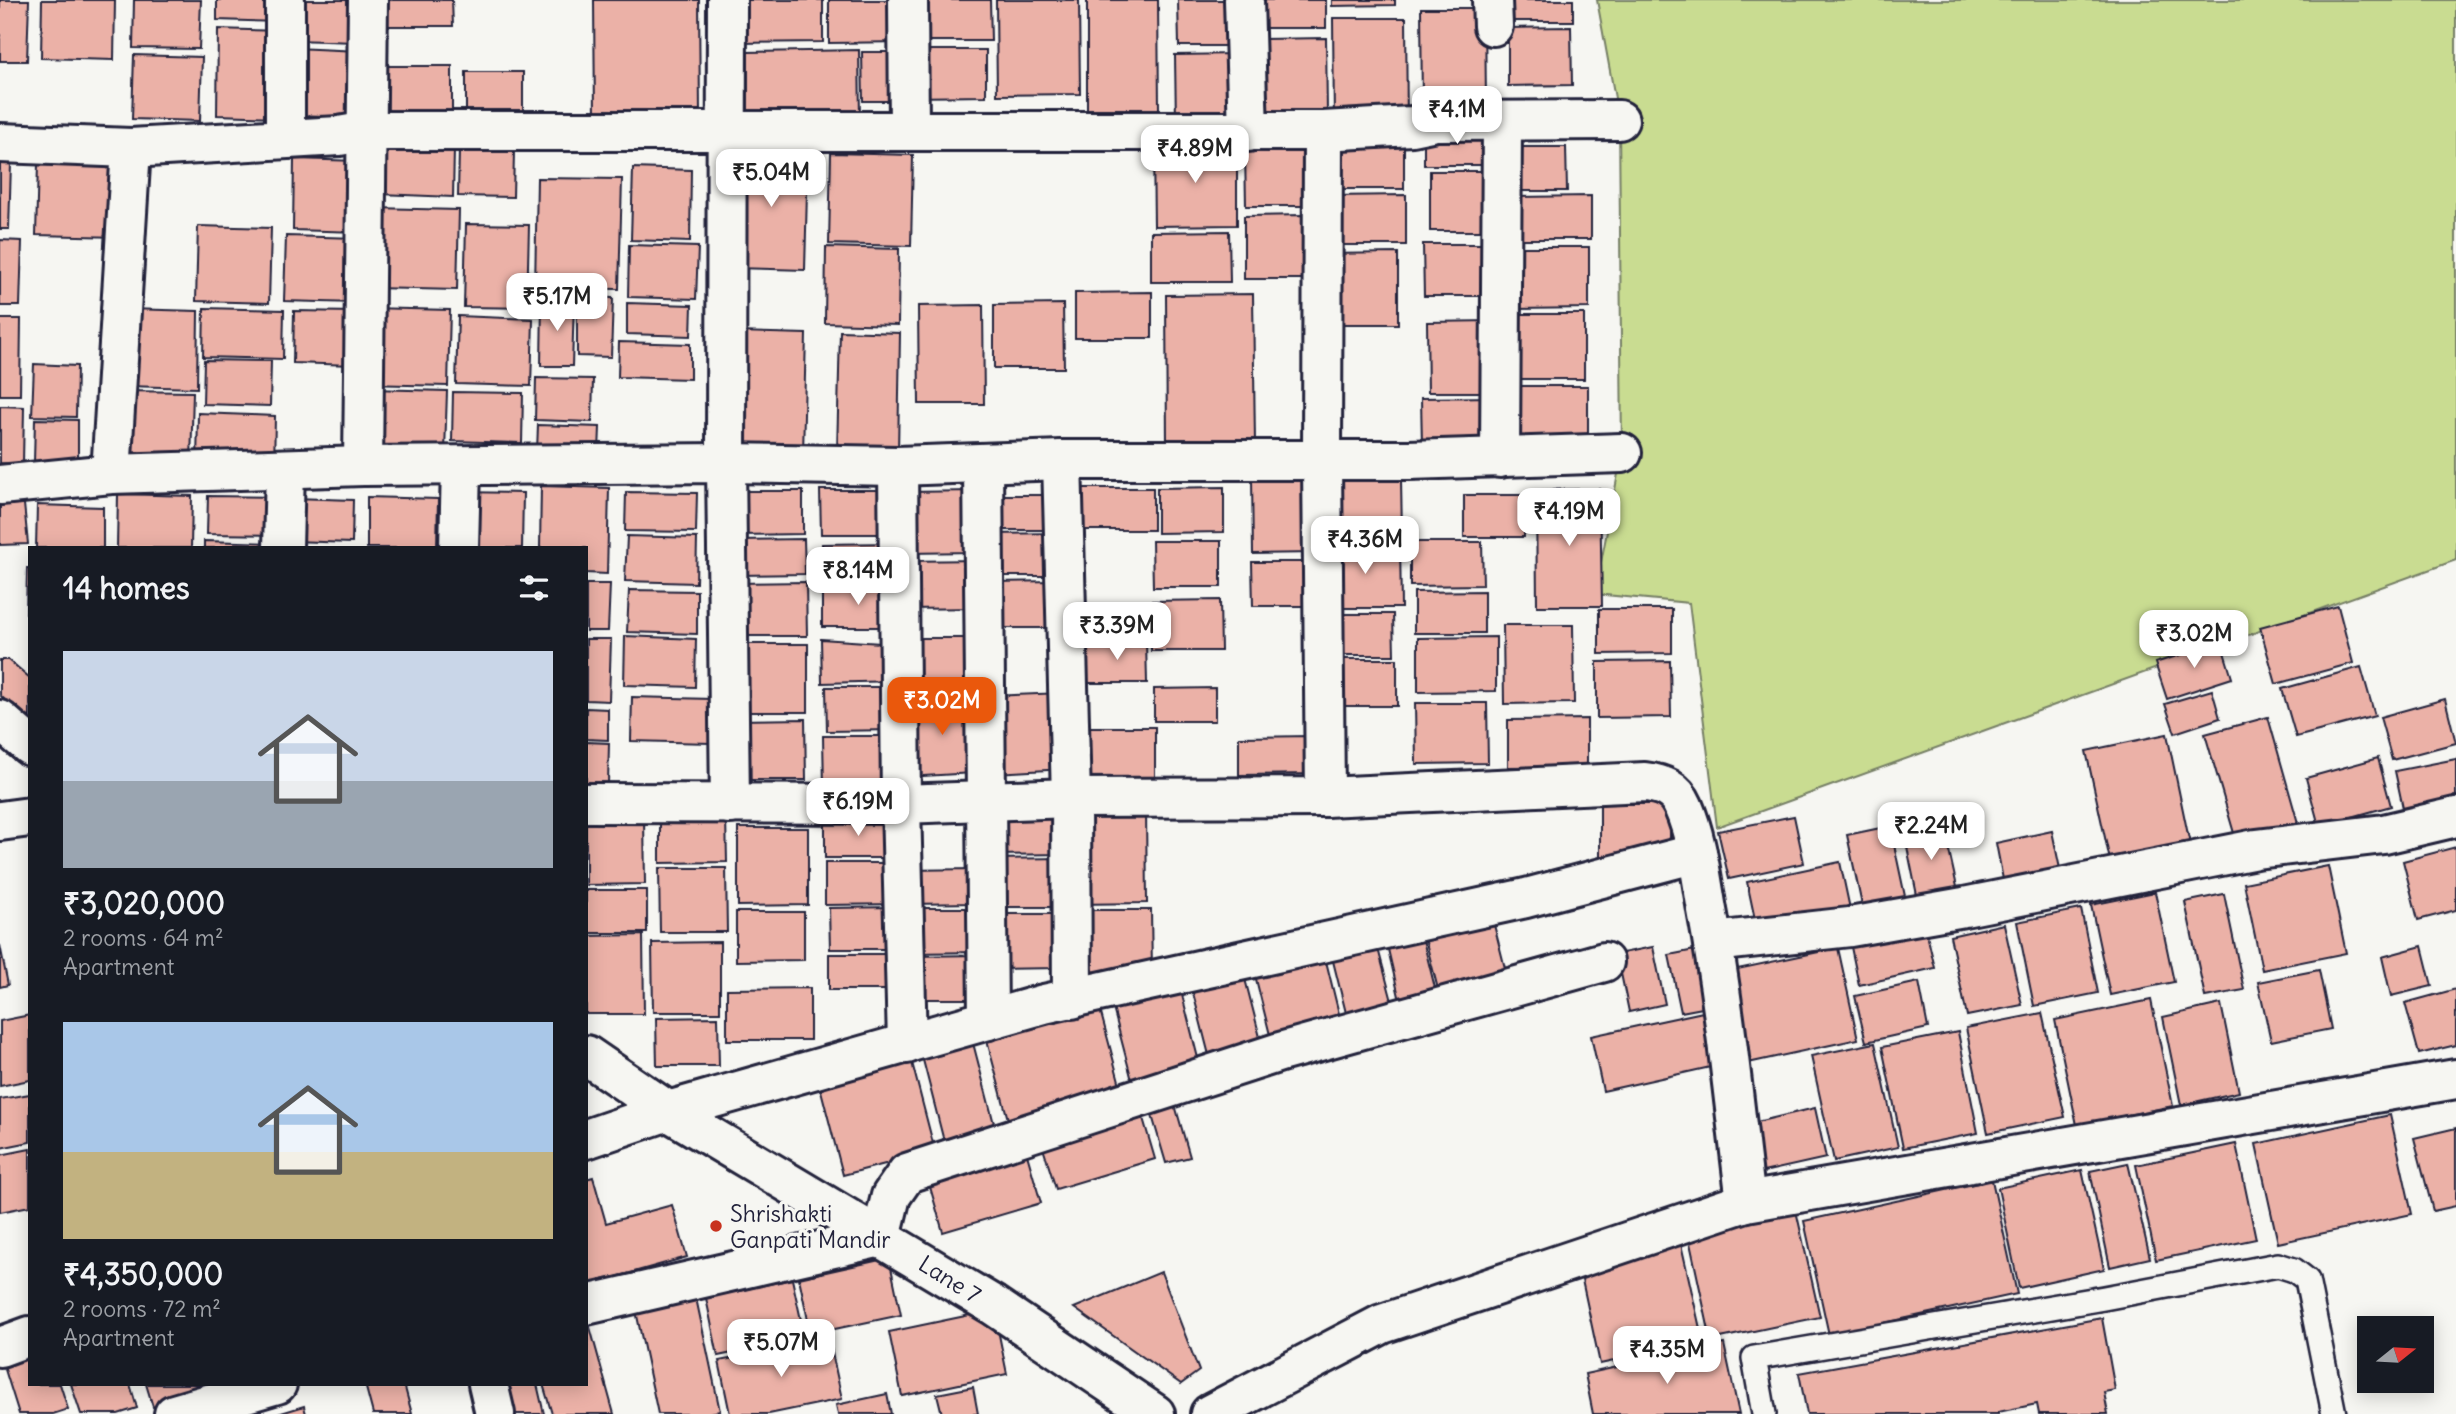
<!DOCTYPE html>
<html lang="en">
<head>
<meta charset="utf-8">
<style>
	body { margin:0; font-family:Delius,sans-serif; background:#20242c; color:#f1f3f6; height:100vh; display:flex; flex-direction:column; font-size:26px; white-space:nowrap }
	* { box-sizing:border-box; margin:0 }
	p { font-size:23px; color:#9ea1a6 }
	.icon { flex:none; width:38px; height:38px; fill:none; stroke:currentColor; stroke-width:2; stroke-linecap:round; stroke-linejoin:round }
	.map { position:relative; flex:1; overflow:hidden }
	.panel { position:absolute; left:28px; top:546px; width:560px; height:840px; display:flex; flex-direction:column; background:#171b24; border-radius:0px; box-shadow:0 4px 18px #0003 }
	.panel>* { flex:none }
	.needle { width:46px; rotate:72deg }
	.controls { position:absolute; left:2357px; top:1316px; display:grid; gap:14px }
	.controls a { display:grid; place-items:center; width:77px; height:77px; border-radius:0px; background:#171b24; box-shadow:0 4px 18px #0003; font-size:35px }
	.price { position:absolute; translate:-50% -60px; padding:0 16px; border-radius:14px; background:#fff; color:#222; font-size:23px; line-height:46px; filter:drop-shadow(0 2px 4px #0008) }
	.price::after { content:''; position:absolute; left:50%; top:42px; width:21px; height:16px; margin-left:-10px; background:inherit; clip-path:polygon(0 0,100% 0,50% 100%) }
	.price.selected { background:#ea580c; color:#fff }
	ul { padding:0; list-style:none }
	li { display:grid; align-content:center; gap:14px; height:371px; padding:0 35px }
	li span { display:grid; place-items:center; height:217px; border-radius:0px; color:#555 }
	li>.icon { margin-inline-start:auto }
	span .icon { width:126px; height:126px; fill:#fffc; stroke-width:1 }
	li b { font-size:30px }
	h2 { display:flex; justify-content:space-between; align-items:center; height:84px; padding:0 35px; font-size:30px }
	.map>svg:first-child { display:block }
</style>
</head>
<body>
<div class="map">
<svg width="2456" height="1414" viewBox="0 0 2456 1414">
	<rect width="100%" height="100%" fill="#f6f6f2"/>
	<filter id="ink" filterUnits="userSpaceOnUse"><feTurbulence type="fractalNoise" baseFrequency=".0143" numOctaves="2"/><feDisplacementMap in="SourceGraphic" scale="14" xChannelSelector="R" yChannelSelector="G"/><feConvolveMatrix kernelMatrix="1 2 1 2 8 2 1 2 1" color-interpolation-filters="sRGB"/></filter>
	<g filter="url(#ink)">
		<path fill="#c9dc91" stroke="#767f66" stroke-width="2" d="M1597,0H2456V560L1717,827L1689,603L1595,594L1622,453L1619,120Z"/>
		<g fill="#ebb1a7" stroke="#22223b" stroke-width="2">
			<path d="M0,0H29L27,61H0Z"/>
			<path d="M42,0H115L114,60L41,58Z"/>
			<path d="M134,0H201L199,49L133,48Z"/>
			<path d="M217,0H278V22L217,20Z"/>
			<path d="M295,0H356V42L294,40Z"/>
			<path d="M377,0H452L453,26H377Z"/>
			<path d="M594,0H699L700,116L595,117Z"/>
			<path d="M739,0H823V42L739,43Z"/>
			<path d="M829,0H905V42L829,43Z"/>
			<path d="M911,0H990L991,41H911Z"/>
			<path d="M996,0H1079L1080,94L997,95Z"/>
			<path d="M1087,0H1158L1159,109H1087Z"/>
			<path d="M1178,0H1229L1230,46H1179Z"/>
			<rect x="1252" y="0" width="74" height="28"/>
			<path d="M1332,0H1395V5L1332,6Z"/>
			<rect x="1502" y="0" width="71" height="21"/>
			<path d="M1421,8H1485L1486,104H1422Z"/>
			<path d="M1333,18H1406L1407,124H1334Z"/>
			<path d="M1571,27L1572,85L1508,86V28Z"/>
			<path d="M218,29L281,31L279,117L217,115Z"/>
			<path d="M1326,38L1327,114H1256V39Z"/>
			<path d="M294,48L359,51L358,117L293,115Z"/>
			<path d="M859,50L860,119L748,120V52Z"/>
			<path d="M910,50H986V96L911,97Z"/>
			<path d="M862,52H902V101H863Z"/>
			<path d="M1237,54L1238,123H1176L1175,55Z"/>
			<path d="M134,55L202,57L200,121L132,119Z"/>
			<path d="M385,66H452V117L385,118Z"/>
			<path d="M466,72H523V112L466,113Z"/>
			<path d="M1489,126V165H1424V127Z"/>
			<path d="M1329,136H1404V189H1330Z"/>
			<path d="M1153,145H1237V225L1154,226Z"/>
			<path d="M381,146L454,148L453,197L380,194Z"/>
			<path d="M1508,147H1566L1567,191H1508Z"/>
			<path d="M737,149L808,151L805,270L734,268Z"/>
			<path d="M459,150L514,151L513,197L458,196Z"/>
			<path d="M1311,150V206H1246L1245,151Z"/>
			<path d="M831,153L913,155L911,246L829,244Z"/>
			<path d="M294,159L359,161L358,232L293,230Z"/>
			<path d="M0,163H11L9,229H0Z"/>
			<path d="M38,164L122,166L120,237L36,235Z"/>
			<path d="M633,168L691,170L690,242L631,240Z"/>
			<rect x="1430" y="171" width="58" height="60"/>
			<path d="M537,178L622,179L619,289L535,288Z"/>
			<path d="M1406,195V245H1330V196Z"/>
			<path d="M1591,196V239H1505L1506,197Z"/>
			<path d="M374,208L459,210L457,290L373,288Z"/>
			<path d="M1304,215L1305,279H1244V216Z"/>
			<path d="M466,224L529,225L527,308L464,307Z"/>
			<path d="M198,226L271,228L269,303L196,301Z"/>
			<path d="M1229,231L1230,282H1151V232Z"/>
			<path d="M286,236L358,238L357,303L284,301Z"/>
			<path d="M0,240L22,241L20,306H0Z"/>
			<path d="M1423,244H1490L1491,296H1424Z"/>
			<path d="M629,245L698,247L696,299L628,297Z"/>
			<path d="M826,247L899,249L898,325L825,323Z"/>
			<path d="M1506,247H1589V308L1507,309Z"/>
			<path d="M1398,253V324H1325V254Z"/>
			<path d="M1152,292V338H1075V293Z"/>
			<path d="M1253,294L1255,444L1167,445L1166,295Z"/>
			<path d="M577,297L613,298L611,357L577,356Z"/>
			<path d="M542,301H574L572,366H541Z"/>
			<path d="M627,303L692,305L691,336L627,334Z"/>
			<path d="M1063,304L1064,368H994V305Z"/>
			<path d="M983,305L984,404H919L918,306Z"/>
			<path d="M204,308L284,310L283,359L203,357Z"/>
			<path d="M369,308L450,310L448,386L367,384Z"/>
			<path d="M128,309L198,311L197,388L126,386Z"/>
			<path d="M294,311L355,312L353,365L293,363Z"/>
			<path d="M1508,314H1584V379H1509Z"/>
			<path d="M458,316L533,319L531,386L456,384Z"/>
			<path d="M0,319H21L20,395H0Z"/>
			<path d="M1492,321L1493,392H1428L1427,322Z"/>
			<path d="M840,331L900,333L898,454L837,453Z"/>
			<path d="M738,332L806,334L803,454L735,452Z"/>
			<path d="M619,342L690,344V379L618,377Z"/>
			<path d="M204,360L271,361L270,406L203,404Z"/>
			<path d="M34,364L77,366L76,417L32,416Z"/>
			<path d="M536,378L593,379L592,422L535,420Z"/>
			<rect x="1512" y="386" width="76" height="55"/>
			<path d="M370,389L447,391L445,452L368,450Z"/>
			<path d="M119,391L193,392L191,463L117,461Z"/>
			<path d="M453,392L523,393L522,443L452,441Z"/>
			<path d="M1493,397V444L1422,445L1421,398Z"/>
			<path d="M0,406L24,407L23,464L0,463Z"/>
			<path d="M198,413L275,416L274,468L197,466Z"/>
			<path d="M35,419L78,420V464L34,463Z"/>
			<path d="M538,425L600,427L599,452L537,451Z"/>
			<path d="M1252,477H1317V553L1253,554Z"/>
			<path d="M1328,480H1401L1402,534L1329,535Z"/>
			<path d="M541,486L609,488L607,574L586,573V548H540Z"/>
			<path d="M1224,487V532L1157,533V488Z"/>
			<rect x="1074" y="488" width="79" height="42"/>
			<path d="M1600,489L1602,606H1537L1536,490Z"/>
			<path d="M820,490H891V534H821Z"/>
			<path d="M737,491H803V534L737,535Z"/>
			<path d="M973,491V552L908,553V492Z"/>
			<path d="M462,492L523,493L522,548H461Z"/>
			<path d="M626,492L697,493L696,532L625,531Z"/>
			<path d="M23,494L28,544L0,545V501Z"/>
			<path d="M118,494L192,496L191,548H117Z"/>
			<path d="M991,495H1058V530H990Z"/>
			<rect x="1464" y="495" width="60" height="42"/>
			<path d="M208,496L280,497L279,535L207,534Z"/>
			<path d="M367,497L438,499L437,548H367Z"/>
			<path d="M294,498L353,500L352,543L292,541Z"/>
			<path d="M37,505L103,507V548H36Z"/>
			<path d="M1059,533L1060,576H992L991,534Z"/>
			<path d="M627,536L697,538L696,583L625,581Z"/>
			<path d="M804,539L805,574L736,575L735,540Z"/>
			<path d="M204,541L273,543V548H204Z"/>
			<path d="M1152,541H1221V587H1153Z"/>
			<path d="M1410,542H1482L1483,585L1410,586Z"/>
			<path d="M897,543V582H823L822,544Z"/>
			<path d="M1329,544H1400L1401,608H1329Z"/>
			<path d="M980,560V608L906,609L905,561Z"/>
			<path d="M1252,562H1313L1314,606H1253Z"/>
			<path d="M27,568H30V613H26Z"/>
			<path d="M1058,581L1059,628H994V582Z"/>
			<path d="M806,582L807,636H735L734,583Z"/>
			<path d="M586,584H610L608,631H586Z"/>
			<rect x="822" y="587" width="73" height="40"/>
			<path d="M629,590L697,591V634L627,632Z"/>
			<path d="M1484,591V633H1414V592Z"/>
			<path d="M1220,600L1221,651H1151V601Z"/>
			<path d="M2338,606L2353,663L2276,684L2260,627Z"/>
			<path d="M1599,609H1672V653L1599,654Z"/>
			<path d="M1333,614H1393L1394,655H1333Z"/>
			<path d="M1503,625H1573L1574,703L1504,704Z"/>
			<path d="M625,636L696,639L695,687L624,685Z"/>
			<path d="M1496,637V691L1418,692V638Z"/>
			<path d="M911,638H978L979,692H912Z"/>
			<path d="M586,639H611L609,701L586,700Z"/>
			<path d="M821,639L895,644V681L822,683Z"/>
			<path d="M1087,641H1146L1147,683H1088Z"/>
			<path d="M2221,642L2232,678L2167,699L2155,663Z"/>
			<rect x="738" y="644" width="70" height="68"/>
			<rect x="1330" y="659" width="67" height="47"/>
			<path d="M0,660H9L30,678V725L0,695Z"/>
			<path d="M1670,661L1671,717L1597,718V662Z"/>
			<path d="M2361,667L2375,716L2296,737L2282,689Z"/>
			<path d="M826,687H895V730L827,731Z"/>
			<path d="M1215,688V721H1154V689Z"/>
			<path d="M2212,690L2220,718L2175,733L2165,704Z"/>
			<path d="M1062,693L1065,769L995,773L992,696Z"/>
			<path d="M632,697L712,699L711,743L631,741Z"/>
			<path d="M980,699L973,773L907,777V700Z"/>
			<path d="M2445,699L2456,743L2392,760L2380,717Z"/>
			<path d="M1415,703H1487L1488,763L1416,764Z"/>
			<path d="M586,708L608,709V740L586,739Z"/>
			<path d="M2268,717L2298,823L2236,840L2205,734Z"/>
			<path d="M805,719L806,780H736L735,720Z"/>
			<path d="M1587,719V766L1508,767V720Z"/>
			<path d="M1086,727H1155V781H1087Z"/>
			<path d="M2167,734L2191,849L2111,865L2086,751Z"/>
			<path d="M823,736H898V788H824Z"/>
			<path d="M1310,736V774L1239,775V737Z"/>
			<path d="M586,742L609,743L608,784L586,783Z"/>
			<path d="M2378,758L2391,806L2319,826L2306,778Z"/>
			<path d="M2456,759V802L2404,813L2395,771Z"/>
			<rect x="1600" y="804" width="70" height="55"/>
			<path d="M1075,810H1146L1147,903L1076,904Z"/>
			<path d="M1065,811V854L991,855L990,812Z"/>
			<path d="M1794,816L1804,863L1729,879L1718,831Z"/>
			<path d="M660,817H726L727,862L660,863Z"/>
			<path d="M644,818L645,884L586,885V819Z"/>
			<path d="M825,818H890L891,858H825Z"/>
			<path d="M1942,819L1959,896L1919,905L1903,827Z"/>
			<path d="M1890,826L1906,901L1863,910L1847,835Z"/>
			<path d="M738,828H808V905L738,906Z"/>
			<path d="M2052,831L2063,883L2006,895L1996,843Z"/>
			<path d="M2456,847V910L2418,920L2403,861Z"/>
			<path d="M1066,858V907H996L995,859Z"/>
			<path d="M1840,862L1850,909L1757,929L1747,882Z"/>
			<path d="M825,863H899V904L825,905Z"/>
			<path d="M2328,866L2346,953L2262,970L2244,883Z"/>
			<path d="M659,868H726L727,932H660Z"/>
			<path d="M974,869V903L908,904V870Z"/>
			<rect x="586" y="890" width="61" height="43"/>
			<path d="M2155,892L2174,982L2110,995L2091,905Z"/>
			<path d="M2224,894L2244,990L2205,997L2185,902Z"/>
			<path d="M897,907L898,949H830L829,908Z"/>
			<path d="M912,908H980V952L912,953Z"/>
			<path d="M1490,909L1508,980L1440,997L1422,927Z"/>
			<path d="M2081,909L2098,993L2034,1006L2017,922Z"/>
			<path d="M1075,910H1151L1152,971L1076,972Z"/>
			<path d="M736,912H804V960L736,961Z"/>
			<path d="M997,914H1061V968L997,969Z"/>
			<path d="M2004,924L2022,1005L1967,1016L1950,936Z"/>
			<path d="M1926,930L1935,968L1859,985L1851,947Z"/>
			<path d="M643,935L644,1014H586V936Z"/>
			<path d="M1422,936L1437,996L1401,1005L1387,945Z"/>
			<path d="M1376,941L1393,1005L1347,1017L1331,953Z"/>
			<path d="M720,942V1012H653L652,943Z"/>
			<path d="M0,945L8,985L0,987Z"/>
			<path d="M2422,946L2432,986L2391,996L2382,957Z"/>
			<path d="M1653,947L1665,1004L1629,1012L1617,954Z"/>
			<path d="M1838,948L1858,1039L1748,1063L1728,971Z"/>
			<path d="M1700,949L1713,1006L1681,1012L1669,955Z"/>
			<path d="M1324,953L1341,1022L1271,1039L1254,971Z"/>
			<rect x="829" y="954" width="66" height="36"/>
			<path d="M982,955L983,999H914V956Z"/>
			<path d="M2319,970L2331,1029L2271,1041L2258,982Z"/>
			<path d="M1244,975L1262,1045L1210,1059L1192,989Z"/>
			<path d="M1919,982L1928,1028L1866,1042L1855,996Z"/>
			<path d="M810,988V1040H727V989Z"/>
			<path d="M2456,989V1045L2419,1054L2405,1003Z"/>
			<path d="M1181,991L1201,1070L1134,1088L1113,1008Z"/>
			<path d="M2151,1000L2173,1106L2077,1125L2055,1020Z"/>
			<path d="M2221,1004L2239,1092L2181,1105L2163,1017Z"/>
			<path d="M1099,1006L1123,1096L1010,1127L986,1037Z"/>
			<path d="M1703,1012L1715,1066L1603,1091L1591,1036Z"/>
			<path d="M2042,1013L2065,1117L1988,1133L1966,1028Z"/>
			<path d="M30,1015V1080L0,1086V1021Z"/>
			<path d="M718,1017L719,1066H657L656,1018Z"/>
			<path d="M1958,1032L1978,1133L1903,1148L1882,1047Z"/>
			<path d="M973,1043L998,1139L947,1153L922,1056Z"/>
			<path d="M1875,1043L1898,1147L1834,1161L1811,1056Z"/>
			<path d="M909,1051L935,1151L843,1175L817,1075Z"/>
			<path d="M30,1094V1142L0,1148V1099Z"/>
			<path d="M1175,1105L1190,1157L1166,1163L1151,1112Z"/>
			<path d="M1815,1108L1826,1158L1763,1172L1752,1123Z"/>
			<path d="M2390,1115L2412,1214L2278,1243L2256,1144Z"/>
			<path d="M1143,1118L1155,1159L1056,1189L1043,1148Z"/>
			<path d="M2456,1128V1206L2433,1211L2414,1138Z"/>
			<path d="M2236,1144L2256,1239L2156,1260L2136,1165Z"/>
			<path d="M30,1149V1206L0,1212V1155Z"/>
			<path d="M1026,1151L1041,1203L943,1232L928,1180Z"/>
			<path d="M2128,1163L2150,1258L2110,1267L2090,1171Z"/>
			<path d="M2082,1170L2104,1269L2019,1288L1998,1188Z"/>
			<path d="M593,1177L606,1223L672,1205L687,1257L591,1284L586,1267V1179Z"/>
			<path d="M1992,1180L2017,1294L1829,1335L1804,1221Z"/>
			<path d="M1795,1206L1820,1317L1711,1340L1687,1229Z"/>
			<path d="M1681,1244L1703,1342L1600,1364L1579,1266Z"/>
			<path d="M889,1258L901,1315L811,1334L799,1278Z"/>
			<path d="M1161,1272L1199,1371L1181,1384L1074,1308Z"/>
			<path d="M792,1279L805,1338L718,1356L706,1298Z"/>
			<path d="M696,1298L720,1411L704,1414H658L636,1311Z"/>
			<path d="M994,1310L1007,1374L902,1396L889,1332Z"/>
			<path d="M2102,1318L2115,1390L2104,1392L2108,1414H2039L2037,1404L1998,1412V1414H1807L1799,1373Z"/>
			<path d="M588,1320L614,1414H552L543,1384H586Z"/>
			<path d="M829,1339L842,1399L769,1414H730L719,1361Z"/>
			<path d="M1724,1344L1739,1414H1593L1585,1374Z"/>
			<path d="M30,1351V1384H60L68,1409L53,1414H19L2,1360Z"/>
			<path d="M71,1384H130L137,1408L118,1414H81Z"/>
			<path d="M146,1384H209L210,1388L153,1407Z"/>
			<path d="M365,1384H404L412,1414H373Z"/>
			<path d="M502,1384H537L544,1414H509Z"/>
			<path d="M973,1387L978,1414H942L937,1394Z"/>
			<path d="M887,1394L891,1414H838L836,1405Z"/>
			<path d="M304,1406L306,1414H278Z"/>
		</g>
		<g fill="none" stroke-linecap="round" stroke-linejoin="round">
			<g stroke="#22223b" stroke-width="28">
				<path id="lane" d="M1764,1414L1754,1358L2104,1298L2278,1265L2294,1270L2307,1280L2334,1414"/>
			</g>
			<g stroke="#22223b" stroke-width="44">
				<g id="street">
					<path d="M727,0L726,463L730,804"/>
					<path d="M908,0L909,130"/>
					<path d="M1244,0L1248,132"/>
					<path d="M1492,0L1493,26"/>
					<path d="M1323,131L1322,461L1325,797"/>
					<path d="M285,139V0"/>
					<path d="M0,143L131,148L339,136L368,131H1323L1412,126L1436,121L1619,120"/>
					<path d="M1500,458L1502,122"/>
					<path d="M1062,460L1071,798L1072,999"/>
					<path d="M983,464L988,1020"/>
					<path d="M363,466L368,0"/>
					<path d="M898,466L901,804L907,1044"/>
					<path d="M111,474L131,148"/>
					<path d="M0,485L111,474L363,466L726,463L898,466L1062,460H1409L1622,453"/>
					<path d="M283,548L285,469"/>
					<path d="M459,548L461,467"/>
					<path d="M0,720L30,746"/>
					<path d="M586,803L901,804L1071,798L1325,797L1645,782C1662,784 1676,789 1683,806C1697,838 1701,876 1707,910C1725,1006 1734,1105 1746,1202L1382,1324L1210,1414"/>
					<path d="M0,821L30,817"/>
					<path d="M1713,942L1850,927L1964,907L2256,849L2384,834L2456,817"/>
					<path d="M586,1055L668,1111L993,1305L1155,1414"/>
					<path d="M586,1139L668,1111L1044,1004L1526,898L1697,853"/>
					<path d="M1746,1202L2456,1079"/>
					<path d="M586,1305L881,1237L891,1196L907,1173L1280,1052L1604,962"/>
					<path d="M0,1347L30,1336"/>
					<path d="M488,1384L495,1414"/>
					<path d="M174,1414L277,1384"/>
				</g>
			</g>
			<use href="#lane" stroke="#f6f6f2" stroke-width="23"/>
			<use href="#street" stroke="#f6f6f2" stroke-width="38"/>
		</g>
	</g>
	<circle fill="#c8321e" stroke="#f6f6f2" stroke-width="2.5" cx="716" cy="1226" r="7"/>
	<g text-anchor="middle" dominant-baseline="central" stroke-width="7" stroke-linejoin="round" paint-order="stroke">
		<g font-size="23" fill="#22223b" stroke="#f6f6f2" text-anchor="start">
			<text x="730" y="1213">Shrishakti<tspan x="730" dy="26">Ganpati Mandir</tspan></text>
		</g>
		<g font-size="23" fill="#22223b" stroke="#f6f6f2">
			<text transform="translate(950 1279) rotate(32)">Lane 7</text>
		</g>
	</g>
</svg>
<div class="controls">
<a><svg class="needle" viewBox="-14 -14 28 28"><path d="M0-13l5 13h-10z" fill="#e53935"/><path d="M0 13l5-13h-10z" fill="#9ea1a6"/></svg></a>
</div>
<b class="price" style="left:1457px;top:146px">₹4.1M</b>
<b class="price" style="left:1195px;top:185px">₹4.89M</b>
<b class="price" style="left:771px;top:209px">₹5.04M</b>
<b class="price" style="left:557px;top:333px">₹5.17M</b>
<b class="price" style="left:1569px;top:548px">₹4.19M</b>
<b class="price" style="left:1365px;top:576px">₹4.36M</b>
<b class="price" style="left:858px;top:607px">₹8.14M</b>
<b class="price" style="left:1117px;top:662px">₹3.39M</b>
<b class="price" style="left:2194px;top:670px">₹3.02M</b>
<b class="price selected" style="left:942px;top:737px">₹3.02M</b>
<b class="price" style="left:858px;top:838px">₹6.19M</b>
<b class="price" style="left:1931px;top:862px">₹2.24M</b>
<b class="price" style="left:781px;top:1379px">₹5.07M</b>
<b class="price" style="left:1667px;top:1386px">₹4.35M</b>
<section class="panel">
<h2>14 homes<svg class="icon" aria-label="filters" viewBox="0 0 24 24"><path d="M4 7h16M4 17h16"/><circle cx="9" cy="7" r="2"/><circle cx="15" cy="17" r="2"/></svg></h2>
<ul>
<li><span style="background:linear-gradient(#c9d6e8 60%,#9aa5b1 0)"><svg class="icon" aria-label="home" viewBox="0 0 24 24"><path d="M3 11l9-7 9 7M6 9v11h12V9"/></svg></span><div><b>₹3,020,000</b><p>2 rooms · 64 m²</p><p>Apartment</p></div></li>
<li><span style="background:linear-gradient(#a9c7e8 60%,#c2b280 0)"><svg class="icon" aria-label="home" viewBox="0 0 24 24"><path d="M3 11l9-7 9 7M6 9v11h12V9"/></svg></span><div><b>₹4,350,000</b><p>2 rooms · 72 m²</p><p>Apartment</p></div></li>
</ul>
</section>
</div>
</body>
</html>
